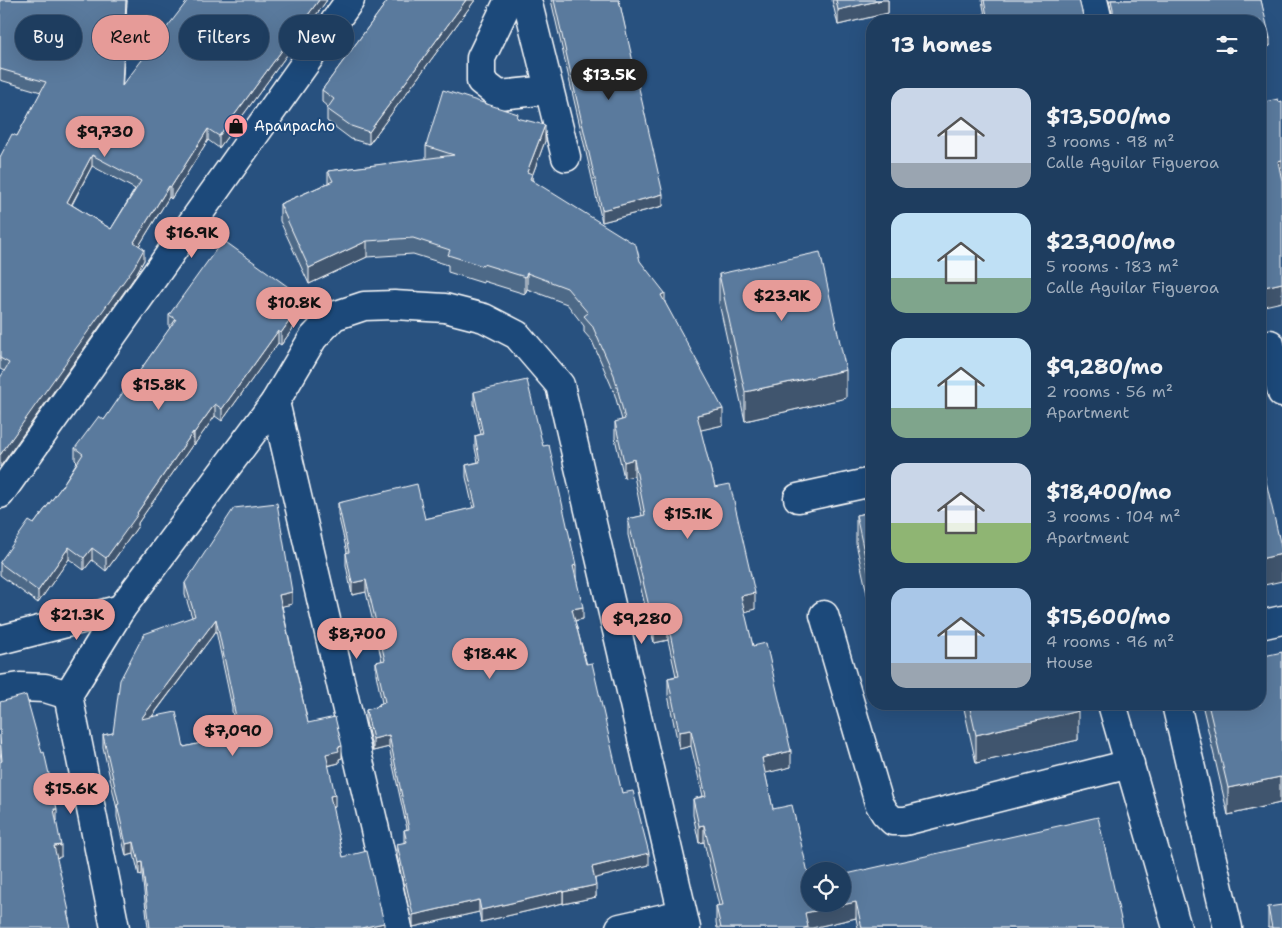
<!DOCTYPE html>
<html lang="en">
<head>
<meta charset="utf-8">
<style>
	body { margin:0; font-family:"Shantell Sans",sans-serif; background:#264465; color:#f1f3f6; height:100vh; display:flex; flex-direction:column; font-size:19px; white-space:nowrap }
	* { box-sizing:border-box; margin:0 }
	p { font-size:16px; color:#a1aebd }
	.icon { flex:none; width:28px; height:28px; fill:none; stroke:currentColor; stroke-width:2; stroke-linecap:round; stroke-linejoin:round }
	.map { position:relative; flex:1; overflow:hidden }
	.sheet { position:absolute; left:866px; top:15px; width:400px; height:695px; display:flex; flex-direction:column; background:#1e3d5f; border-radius:20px; box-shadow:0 5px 20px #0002,0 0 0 1px #3c5674 }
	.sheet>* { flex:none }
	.hud { position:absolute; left:15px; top:15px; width:475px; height:45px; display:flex; gap:10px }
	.tools { position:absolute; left:801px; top:862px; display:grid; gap:10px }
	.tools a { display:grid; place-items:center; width:50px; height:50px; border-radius:50%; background:#1e3d5f; box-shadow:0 5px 20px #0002,0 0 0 1px #3c5674; font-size:25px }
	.price { position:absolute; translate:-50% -42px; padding:0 11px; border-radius:18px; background:#e69b98; color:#111; font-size:16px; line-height:32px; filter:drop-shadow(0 1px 2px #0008) }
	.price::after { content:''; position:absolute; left:50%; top:30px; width:15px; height:11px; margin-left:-8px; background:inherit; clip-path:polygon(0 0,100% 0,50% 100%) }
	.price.active { background:#222; color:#fff }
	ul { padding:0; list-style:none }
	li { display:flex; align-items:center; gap:15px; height:125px; padding:0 25px }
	li span { display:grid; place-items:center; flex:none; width:140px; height:100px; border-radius:15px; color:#555 }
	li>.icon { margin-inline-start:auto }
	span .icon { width:60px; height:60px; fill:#fffc; stroke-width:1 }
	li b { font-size:21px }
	h2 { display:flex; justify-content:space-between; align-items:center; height:60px; padding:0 25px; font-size:21px }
	.tag { padding:0 18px; border-radius:22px; background:#1e3d5f; box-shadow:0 5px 20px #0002,0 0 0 1px #3c5674; font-size:18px; line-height:45px }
	.tag.active { background:#e69b98; color:#111 }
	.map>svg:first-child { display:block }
</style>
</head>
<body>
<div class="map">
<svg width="1282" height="928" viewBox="0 0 1282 928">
	<rect width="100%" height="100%" fill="#28517f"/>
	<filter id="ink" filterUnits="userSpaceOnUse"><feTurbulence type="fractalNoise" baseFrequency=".02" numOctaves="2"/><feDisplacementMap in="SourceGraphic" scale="10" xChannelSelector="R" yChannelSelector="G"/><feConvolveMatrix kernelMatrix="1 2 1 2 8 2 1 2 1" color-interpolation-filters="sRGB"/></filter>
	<g filter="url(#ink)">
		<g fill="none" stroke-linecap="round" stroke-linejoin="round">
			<g stroke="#fff" stroke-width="31">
				<g id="minor">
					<path d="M509,0L481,58V81L499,95L549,90"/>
					<path d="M527,0L566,157"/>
					<path d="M1093,0L1098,21"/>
					<path d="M1270,344L1282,393"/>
					<path d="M275,402L398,928"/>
					<path d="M0,494L350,0"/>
					<path d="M798,498L872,482"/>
					<path d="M824,615L879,803L885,813L893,821H905L917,818L1130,764"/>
					<path d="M1260,625L1282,620"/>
					<path d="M0,640L121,609"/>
					<path d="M0,690L20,687L45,688L68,695"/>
					<path d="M1112,704L1177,928"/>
					<path d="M1176,704L1228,928"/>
					<path d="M115,928L68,695L121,609L275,402L313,338L334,316L364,306L394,305L445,308L484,318L517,335L560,385L686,928"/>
					<path d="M620,928L682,914"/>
				</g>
			</g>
			<use href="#minor" stroke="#1f4a7a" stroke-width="28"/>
		</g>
		<g fill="#4d6987" stroke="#fff" fill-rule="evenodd">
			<path d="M0,0H127L122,85L327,0L219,148L208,140L171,199L169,197L139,246L144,260L134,278L4,371L0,369V157L17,136L41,92L0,80ZM92,166L135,189L111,229L72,205Z"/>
			<path d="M388,0H475L369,144L351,139L327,121V109L328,107L322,102V90Z"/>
			<path d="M551,0H619L663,206L602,222Z"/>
			<path d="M832,0H888V13L838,25Z"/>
			<path d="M982,0H1079L1083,16L1086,21H986Z"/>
			<path d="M1109,0H1261L1270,46L1260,49V21L1113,18Z"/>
			<path d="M518,118L545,141L532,176V180L640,261L665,303L723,425L700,430L715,487L755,609L744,612L753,646L791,767L765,773L773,809L810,904L842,875L1123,928H858L856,918L812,928H717L716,922V906H719L704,842L699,843L693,815V799L703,796L691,746L679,749L668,695V678L676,676L668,640L654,643L628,535V519L642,516L634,476L624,478L615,438V422L622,420L614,392L592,341L584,332V326L567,304L527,289L525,294L483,281V283L448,272V265L413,254L367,257L309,284L280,221V204L328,183V171L426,159V146Z"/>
			<path d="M719,274L846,398L745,421L719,303Z"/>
			<path d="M305,312L281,345L278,343L222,421L215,416L194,445L193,444L138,523V526L106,571L92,560L84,570L69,559L38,603L0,575V562L34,524L60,489L77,462L75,460V448L104,420L127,389L170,328L169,327V315Z"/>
			<path d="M474,392L543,446L576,577L583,619L575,621L622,793L649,865L595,878L596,897L563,904V903L481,922L479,912L413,927L397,856V844L404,843V830L407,829L389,747L373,751L366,722V710L379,706V704L382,703L376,674V662L382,661L366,592L352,595L346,565V553L347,552L338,514V503L425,519L473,508L466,477V465L478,462L475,448V436L481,434L474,404Z"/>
			<path d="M872,512V617L856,543V515Z"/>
			<path d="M185,583L292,604L282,606L308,723L342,758L339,759V763L328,766L335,807L332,808L343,857L384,928H148L142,874L139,875L134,854L126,856L117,817V809L103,747V735L113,733L192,617L185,595ZM216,631L232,707V711L237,735L184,747L152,717Z"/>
			<path d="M1282,652V805L1280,803L1228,815L1202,704H1260Z"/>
			<path d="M0,702L57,821H56L61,857L1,762L0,749Z"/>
			<path d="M963,704H1076L1078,740L976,763Z"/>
			<path d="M1268,907L1282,928H1268Z"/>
		</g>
		<g fill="#3f556e" stroke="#fff">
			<path d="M126,0H127L122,97V86Z"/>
			<path d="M319,0H327L219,148V136Z"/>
			<path d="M466,0H475L369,144V132Z"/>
			<path d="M882,0H888V13L838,25V10Z"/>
			<path d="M1270,38V46L1260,49V40Z"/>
			<path d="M545,125V141L532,176V190L527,172Z"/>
			<path d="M208,129V140L171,199V187Z"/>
			<path d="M92,155V166L67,213V202Z"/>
			<path d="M1282,160V179L1278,180V161Z"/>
			<path d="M169,186V197L134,254V242Z"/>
			<path d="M663,194V206L602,222V210Z"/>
			<path d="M367,241V257L309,284V268Z"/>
			<path d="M144,249V260L134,278L0,467V455Z"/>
			<path d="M527,273V289L525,294V277Z"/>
			<path d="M1282,283V302L1260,307V288Z"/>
			<path d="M665,293V309L661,295Z"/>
			<path d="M305,299V312L281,345V333Z"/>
			<path d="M278,331V343L222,421V409Z"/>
			<path d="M846,370V398L745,421V392Z"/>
			<path d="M215,404V416L194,445V433Z"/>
			<path d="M723,409V425L697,431V415Z"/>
			<path d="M193,432V444L138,523V526L106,571V558L137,513Z"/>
			<path d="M634,459V476L624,478V462Z"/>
			<path d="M69,547V559L38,603V591Z"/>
			<path d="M92,548V560L84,570V558Z"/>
			<path d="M1282,554V581L1260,586V559Z"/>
			<path d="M576,565V577L573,578V566Z"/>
			<path d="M366,580V592L352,595V583Z"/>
			<path d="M292,592V604L279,607V595Z"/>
			<path d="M755,593V609L741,613V596Z"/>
			<path d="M583,607V619L572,621V609Z"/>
			<path d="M216,619V631L141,731V719Z"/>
			<path d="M668,624V640L654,643V627Z"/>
			<path d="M1078,711V740L976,763V735Z"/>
			<path d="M691,730V746L679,749V732Z"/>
			<path d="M389,735V747L373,751V739Z"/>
			<path d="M342,746V758L339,759V763L326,766V754L338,747Z"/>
			<path d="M791,751V767L762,774V758Z"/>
			<path d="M1280,777V803L1228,815V788Z"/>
			<path d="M335,795V807L330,808V796Z"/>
			<path d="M54,809H57V821L54,822Z"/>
			<path d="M704,825V842L699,843V826Z"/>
			<path d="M134,842V854L126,856V844Z"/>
			<path d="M61,845V857L54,858V846Z"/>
			<path d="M649,853V865L592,879V867Z"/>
			<path d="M142,862V874L139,875V863Z"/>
			<path d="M596,885V897L563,904V892Z"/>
			<path d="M563,891V903L481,922V910Z"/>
			<path d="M479,900V912L413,927V915Z"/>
			<path d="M856,902V918L812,928H804L805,913Z"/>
			<path d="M69,911V923L67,912Z"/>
			<path d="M384,923V928H361Z"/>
		</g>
		<g fill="#5a7a9d" stroke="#fff" fill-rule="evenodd">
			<path d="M0,0H126L122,86L188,0H319L219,136L208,129L171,187L169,186L134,242L144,249L134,267L0,455V378L9,363L0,358V157L12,134L17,136L46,82L0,69ZM92,155L141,181L111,229L67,202Z"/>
			<path d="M388,0H466L369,132L351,126L327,109L334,99L322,90Z"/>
			<path d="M554,0H619L663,194L602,210Z"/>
			<path d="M836,0H882L838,10Z"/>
			<path d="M984,0H1079L1083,16L1086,21H988Z"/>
			<path d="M1111,0H1261L1270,38L1260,40V21H1110L1113,18V9Z"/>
			<path d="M443,90L518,114L517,118L545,125L527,172L532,174L530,179L636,245L640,261L665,293L661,295L723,409L697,415L715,487L730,484L755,593L741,596L753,646L766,643L791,751L762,758L773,809L792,805L810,881V904H842V875L1098,817L1123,928H862L856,902L805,913L808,927L804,928H721L716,906L723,905L704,825L699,826L693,799L706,796L691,730L679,732L668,678L679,676L668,624L654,627L628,519L645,515L634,459L624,462L615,422L625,419L614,375L592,325L584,316L588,313L567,288L527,273L525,277L483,264V266L448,255L450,250L413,238L367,241L309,268L280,204L333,181L328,171L454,155L426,146Z"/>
			<path d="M1278,99L1279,102L1282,101V160L1278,161L1282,181V283L1260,288V103Z"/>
			<path d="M223,240L305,299L281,333L278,331L222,409L215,404L194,433L193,432L137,513L138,514L106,558L92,548L84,558L69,547L38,591L0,563V562L29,521L34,524L60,489L83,454L75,448L99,416L104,420L126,388L127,389L176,319L169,315Z"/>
			<path d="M820,252L846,370L745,392L719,274Z"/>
			<path d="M527,380L543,446L549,445L576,565L573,566L583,607L572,609L586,664L592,663L622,793L633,791L649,853L592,867L596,885L563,892V891L481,910L479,900L413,915L397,844L407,842L404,830L409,829L389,735L373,739L366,710L380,706L379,704L385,702L376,662L385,660L366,580L352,583L346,553L349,552L338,503L417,484L425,519L476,507L466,465L480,462L475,436L483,434L474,392Z"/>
			<path d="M1260,455L1282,551V554L1260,559Z"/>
			<path d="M277,503L292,592L279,595L308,723L335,717L342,746L338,747L339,751L326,754L335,795L330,796L343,857L367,851L384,923L361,928H150L142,862L139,863L134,842L126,844L117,805L119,804L103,735L113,733L120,680L144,634L195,616L185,583L234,508ZM216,619L233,699H232L240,734L184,747L176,712L141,719Z"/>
			<path d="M872,512V589L856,515Z"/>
			<path d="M1282,652V778L1280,777L1228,788L1208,704H1260V657Z"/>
			<path d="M26,695L42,753L44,752L57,809H54L61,845L54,846L69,911L67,912L71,928H0V762L2,761L0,737V702Z"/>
			<path d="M969,704H1076L1078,711L976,735Z"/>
			<path d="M1282,905V928H1272L1268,907Z"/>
		</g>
	</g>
	<defs>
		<g id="shop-disc" transform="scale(1.25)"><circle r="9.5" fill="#ff9aa2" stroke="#1f4a7a"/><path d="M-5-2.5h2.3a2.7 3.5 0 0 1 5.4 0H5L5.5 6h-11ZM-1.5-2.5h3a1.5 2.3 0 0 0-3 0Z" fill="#111"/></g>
	</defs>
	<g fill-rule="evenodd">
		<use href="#shop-disc" x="236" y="126"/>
	</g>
	<g text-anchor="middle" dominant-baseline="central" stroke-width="4" stroke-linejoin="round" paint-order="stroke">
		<g font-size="15" fill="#fff" stroke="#1f4a7a" text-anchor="start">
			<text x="254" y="126">Apanpacho</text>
		</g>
	</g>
</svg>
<div class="tools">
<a><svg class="icon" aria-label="locate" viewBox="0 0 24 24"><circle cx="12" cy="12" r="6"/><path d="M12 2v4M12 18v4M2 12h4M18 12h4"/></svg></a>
</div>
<b class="price active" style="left:609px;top:101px">$13.5K</b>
<b class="price" style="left:105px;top:158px">$9,730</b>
<b class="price" style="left:192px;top:259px">$16.9K</b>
<b class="price" style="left:782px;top:322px">$23.9K</b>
<b class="price" style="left:294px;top:329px">$10.8K</b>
<b class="price" style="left:159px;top:411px">$15.8K</b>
<b class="price" style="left:688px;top:540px">$15.1K</b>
<b class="price" style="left:77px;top:641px">$21.3K</b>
<b class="price" style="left:642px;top:645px">$9,280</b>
<b class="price" style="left:357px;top:660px">$8,700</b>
<b class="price" style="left:490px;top:680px">$18.4K</b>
<b class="price" style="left:233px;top:757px">$7,090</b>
<b class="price" style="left:71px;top:815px">$15.6K</b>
<div class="hud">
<a class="tag">Buy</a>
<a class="tag active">Rent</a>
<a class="tag">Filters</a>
<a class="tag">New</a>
</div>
<section class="sheet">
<h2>13 homes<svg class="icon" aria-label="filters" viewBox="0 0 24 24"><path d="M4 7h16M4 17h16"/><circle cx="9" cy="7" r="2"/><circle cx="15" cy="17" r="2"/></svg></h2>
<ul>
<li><span style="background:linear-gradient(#c9d6e8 75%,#9aa5b1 0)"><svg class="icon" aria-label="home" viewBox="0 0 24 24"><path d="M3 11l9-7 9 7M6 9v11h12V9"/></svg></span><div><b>$13,500/mo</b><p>3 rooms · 98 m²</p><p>Calle Aguilar Figueroa</p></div></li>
<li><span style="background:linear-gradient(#bfe0f5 65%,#7fa58c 0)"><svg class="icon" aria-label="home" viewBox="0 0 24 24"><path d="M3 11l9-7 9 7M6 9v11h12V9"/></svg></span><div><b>$23,900/mo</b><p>5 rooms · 183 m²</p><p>Calle Aguilar Figueroa</p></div></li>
<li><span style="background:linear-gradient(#bfe0f5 70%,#7fa58c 0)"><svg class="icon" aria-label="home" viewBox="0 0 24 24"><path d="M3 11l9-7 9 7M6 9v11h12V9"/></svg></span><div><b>$9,280/mo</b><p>2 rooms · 56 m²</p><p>Apartment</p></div></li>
<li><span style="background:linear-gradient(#c9d6e8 60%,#8fb573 0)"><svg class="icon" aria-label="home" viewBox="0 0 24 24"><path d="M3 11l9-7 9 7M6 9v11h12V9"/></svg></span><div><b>$18,400/mo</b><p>3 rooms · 104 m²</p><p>Apartment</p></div></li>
<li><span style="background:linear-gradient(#a9c7e8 75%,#9aa5b1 0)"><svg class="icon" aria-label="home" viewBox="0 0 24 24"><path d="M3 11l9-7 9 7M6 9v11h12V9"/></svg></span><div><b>$15,600/mo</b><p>4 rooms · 96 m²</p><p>House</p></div></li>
</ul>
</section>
</div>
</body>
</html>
